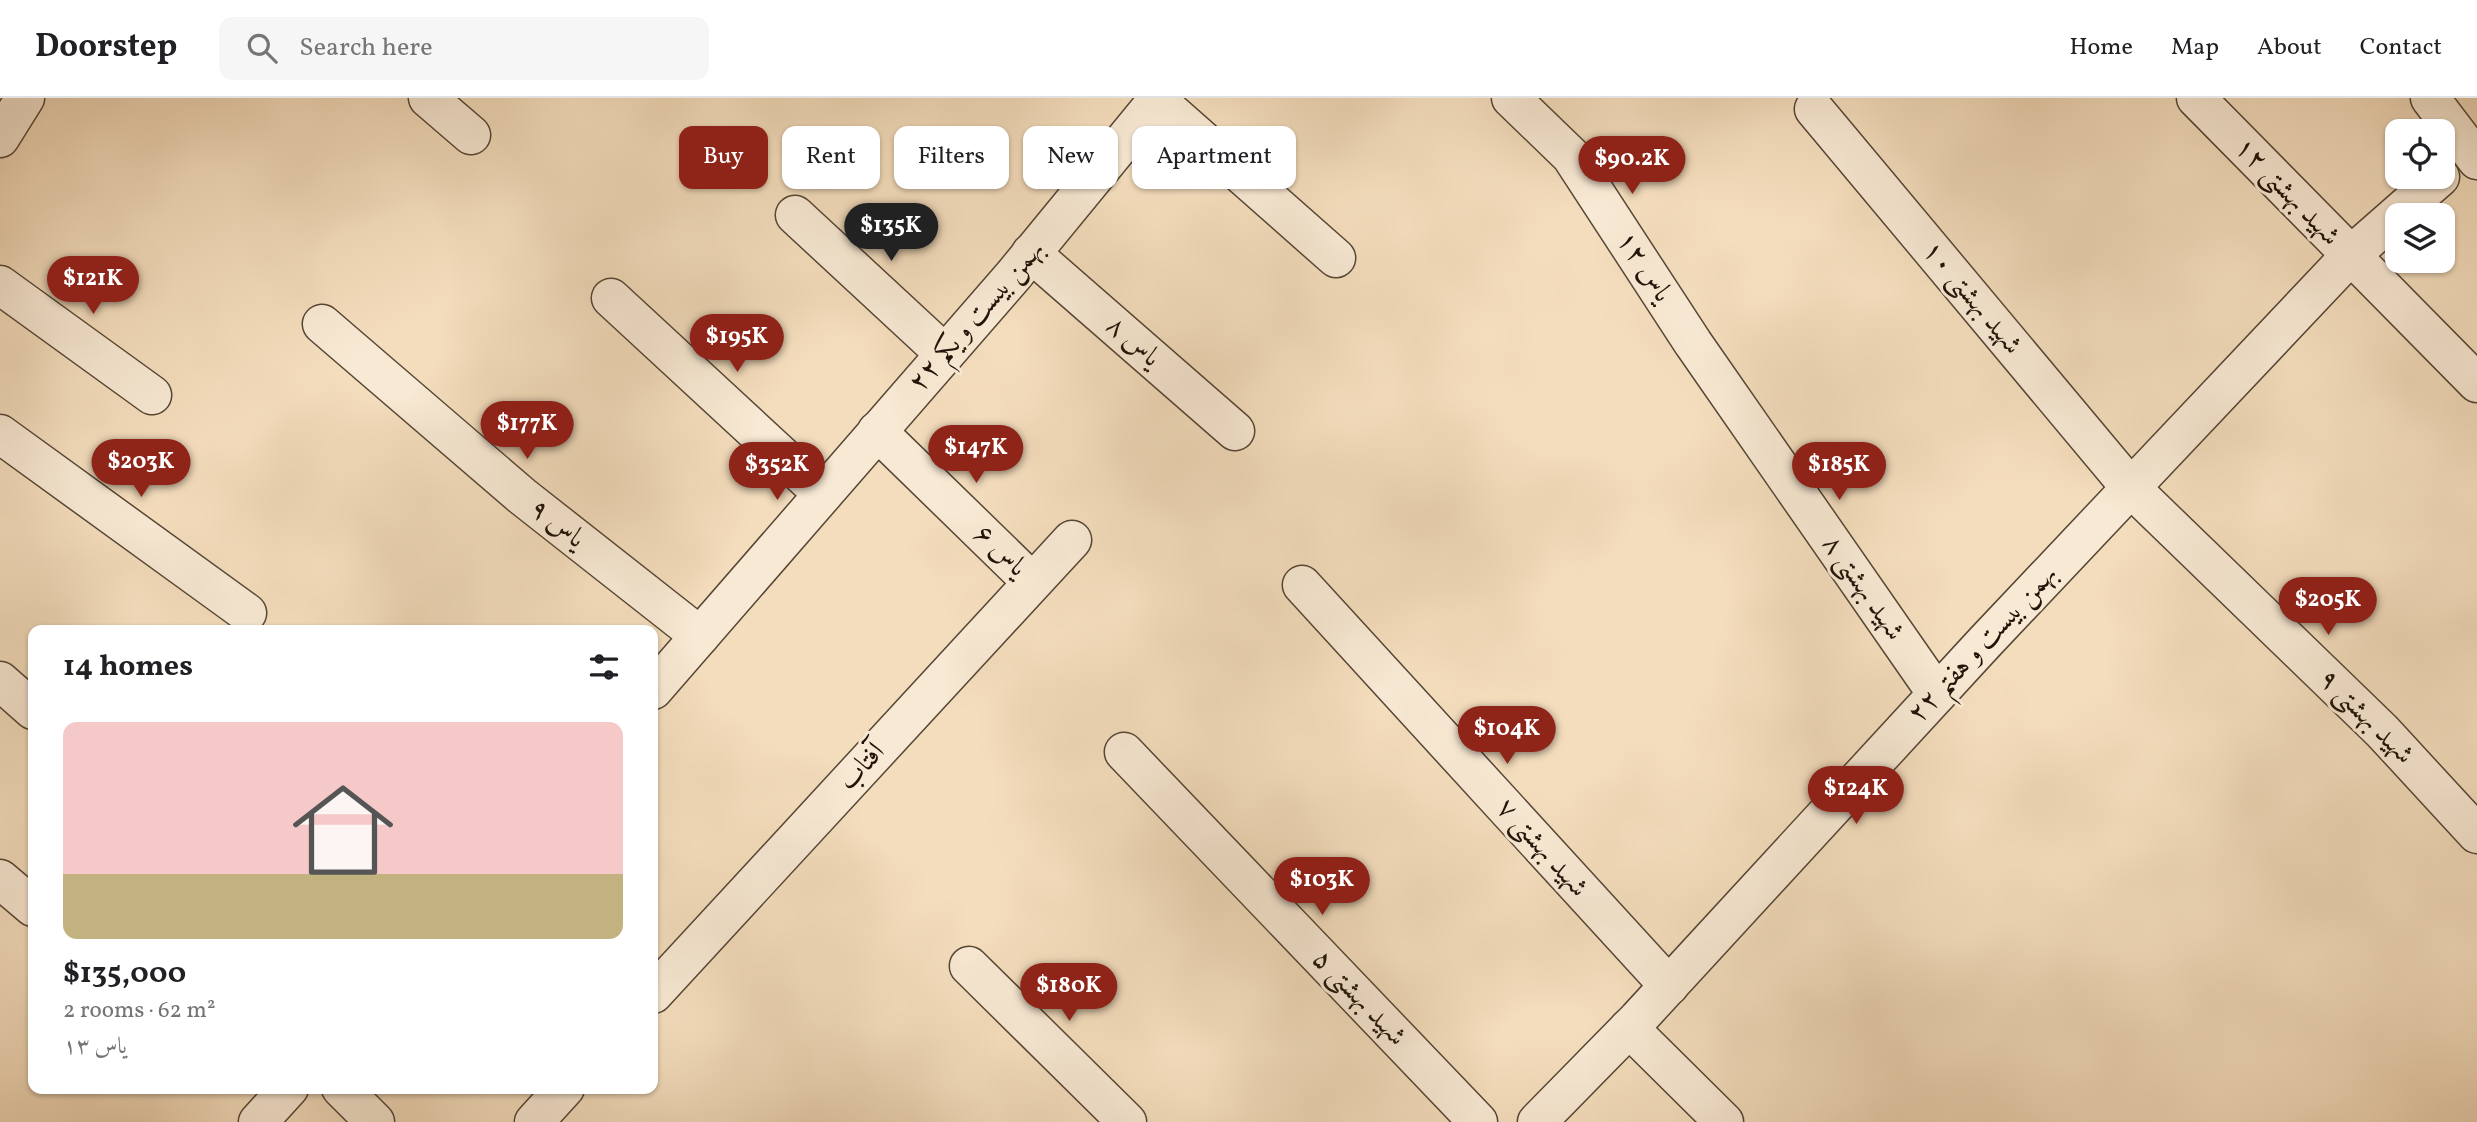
<!DOCTYPE html>
<html lang="en">
<head>
<meta charset="utf-8">
<style>
	body { margin:0; font-family:Vollkorn,Amiri,serif; background:#f6f6f6; color:#202124; height:100vh; display:flex; flex-direction:column; font-size:26px; white-space:nowrap }
	* { box-sizing:border-box; margin:0 }
	p { font-size:23px; color:#757577 }
	.icon { flex:none; width:38px; height:38px; fill:none; stroke:currentColor; stroke-width:2; stroke-linecap:round; stroke-linejoin:round }
	.map { position:relative; flex:1; overflow:hidden }
	.side { position:absolute; left:28px; top:527px; width:630px; height:469px; display:flex; flex-direction:column; background:#fff; border-radius:14px; box-shadow:0 2px 5px #0004 }
	.side>* { flex:none }
	.guide { position:absolute; left:679px; top:28px; width:665px; height:63px; display:flex; gap:14px }
	.tools { position:absolute; left:2385px; top:21px; display:grid; gap:14px }
	.tools a { display:grid; place-items:center; width:70px; height:70px; border-radius:14px; background:#fff; box-shadow:0 2px 5px #0004; font-size:35px }
	.price { position:absolute; translate:-50% -60px; padding:0 16px; border-radius:24px; background:#8f2418; color:#fff; font-size:23px; line-height:46px; filter:drop-shadow(0 2px 4px #0008) }
	.price::after { content:''; position:absolute; left:50%; top:42px; width:21px; height:16px; margin-left:-10px; background:inherit; clip-path:polygon(0 0,100% 0,50% 100%) }
	.price.selected { background:#222; color:#fff }
	ul { padding:0; list-style:none }
	li { display:grid; align-content:center; gap:14px; height:371px; padding:0 35px }
	li+li { border-top:2px solid #e0e0e0 }
	li span { display:grid; place-items:center; height:217px; border-radius:14px; color:#555 }
	li>.icon { margin-inline-start:auto }
	span .icon { width:126px; height:126px; fill:#fffc; stroke-width:1 }
	li b { font-size:30px }
	h2 { display:flex; justify-content:space-between; align-items:center; height:84px; padding:0 35px; font-size:30px }
	.chip { padding:0 24px; border-radius:14px; background:#fff; box-shadow:0 2px 5px #0004; font-size:24px; line-height:63px }
	.chip.selected { background:#8f2418; color:#fff }
	header { display:flex; align-items:center; gap:42px; box-sizing:border-box; height:98px; padding:0 35px; background:#fff; border-bottom:2px solid #e0e0e0 }
	header strong { font-size:33px }
	nav { display:flex; gap:38px; margin-inline-start:auto; font-size:24px }
	.search { width:490px; height:63px; background:#f6f6f6; display:flex; align-items:center; gap:18px; box-sizing:border-box; padding:0 24px; border-radius:14px; color:#757577; font-size:26px }
	.map>svg:first-child { display:block }
</style>
</head>
<body>
<header>
<strong>Doorstep</strong>
<div class="search"><svg class="icon" aria-label="search" viewBox="0 0 24 24"><circle cx="10" cy="10" r="6"/><path d="M15 15l6 6"/></svg>Search here</div>
<nav><a>Home</a><a>Map</a><a>About</a><a>Contact</a></nav>
</header>
<div class="map">
<svg width="2477" height="1024" viewBox="0 0 2477 1024">
	<rect width="100%" height="100%" fill="#f4ddbd"/>
	<filter id="stains"><feTurbulence type="fractalNoise" baseFrequency=".00286" numOctaves="4"/><feColorMatrix values="0 0 0 0 .2 0 0 0 0 .09 0 0 0 0 .02 0 0 0 .5 -.17"/></filter>
	<radialGradient id="worn" r=".72"><stop offset=".6" stop-color="#630" stop-opacity="0"/><stop offset="1" stop-color="#630" stop-opacity=".3"/></radialGradient>
	<g fill="none" stroke-linecap="round" stroke-linejoin="round">
		<g stroke="#554635" stroke-width="41">
			<g id="minor">
				<path d="M428,0L471,37"/>
				<path d="M1511,0L1571,58L1693,245L1937,596"/>
				<path d="M2196,0L2477,285"/>
				<path d="M2430,0L2477,62"/>
				<path d="M1157,2L1336,160"/>
				<path d="M1814,11L2130,389L2382,633L2477,736"/>
				<path d="M0,40L25,0"/>
				<path d="M795,117L945,256"/>
				<path d="M1031,155L1235,333"/>
				<path d="M0,187L152,297"/>
				<path d="M611,200L823,396"/>
				<path d="M322,226L522,398L700,538"/>
				<path d="M877,333L1032,484"/>
				<path d="M0,336L247,515"/>
				<path d="M1302,487L1669,888"/>
				<path d="M0,583L33,612"/>
				<path d="M653,592L1013,178L1159,0"/>
				<path d="M1124,654L1478,1024"/>
				<path d="M0,781L33,809"/>
				<path d="M969,868L1127,1024"/>
				<path d="M653,896L1072,442"/>
				<path d="M1629,930L1724,1024"/>
				<path d="M341,990L375,1024"/>
				<path d="M258,1024L289,990"/>
				<path d="M534,1024L565,990"/>
				<path d="M1537,1024L1638,921L1985,544L2350,158L2440,79"/>
			</g>
		</g>
		<use href="#minor" stroke="#f8e9d4" stroke-width="38"/>
	</g>
	<g text-anchor="middle" dominant-baseline="central" stroke-width="6" stroke-linejoin="round" paint-order="stroke">
		<g font-size="28" fill="#201308" stroke="#f8e9d4">
			<text transform="translate(2287 94) rotate(46)">شهید بهشتی ۱۲</text>
			<text transform="translate(1644 169) rotate(57)">یاس ۱۲</text>
			<text transform="translate(1972 200) rotate(50)">شهید بهشتی ۱۰</text>
			<text transform="translate(977 218) rotate(-49)">۲۲ بهمن بیست و یکم</text>
			<text transform="translate(1133 244) rotate(41)">یاس ۸</text>
			<text transform="translate(557 426) rotate(38)">یاس ۹</text>
			<text transform="translate(1000 453) rotate(44)">یاس ۶</text>
			<text transform="translate(1863 490) rotate(55)">شهید بهشتی ۸</text>
			<text transform="translate(1983 546) rotate(-47)">۲۲ بهمن بیست و هفتم</text>
			<text transform="translate(2366 619) rotate(45)">شهید بهشتی ۹</text>
			<text transform="translate(862 669) rotate(-47)">آفتاب</text>
			<text transform="translate(1542 750) rotate(48)">شهید بهشتی ۷</text>
			<text transform="translate(1359 900) rotate(46)">شهید بهشتی ۵</text>
		</g>
	</g>
	<rect width="100%" height="100%" filter="url(#stains)"/>
	<rect width="100%" height="100%" fill="url(#worn)"/>
</svg>
<div class="tools">
<a><svg class="icon" aria-label="locate" viewBox="0 0 24 24"><circle cx="12" cy="12" r="6"/><path d="M12 2v4M12 18v4M2 12h4M18 12h4"/></svg></a>
<a><svg class="icon" aria-label="layers" viewBox="0 0 24 24"><path d="M12 4l9 5-9 5-9-5zM3 14l9 5 9-5"/></svg></a>
</div>
<b class="price" style="left:1632px;top:98px">$90.2K</b>
<b class="price selected" style="left:891px;top:165px">$135K</b>
<b class="price" style="left:93px;top:218px">$121K</b>
<b class="price" style="left:737px;top:276px">$195K</b>
<b class="price" style="left:527px;top:363px">$177K</b>
<b class="price" style="left:976px;top:387px">$147K</b>
<b class="price" style="left:141px;top:401px">$203K</b>
<b class="price" style="left:777px;top:404px">$352K</b>
<b class="price" style="left:1839px;top:404px">$185K</b>
<b class="price" style="left:2328px;top:539px">$205K</b>
<b class="price" style="left:1507px;top:668px">$104K</b>
<b class="price" style="left:1856px;top:728px">$124K</b>
<b class="price" style="left:1322px;top:819px">$103K</b>
<b class="price" style="left:1069px;top:925px">$180K</b>
<div class="guide">
<a class="chip selected">Buy</a>
<a class="chip">Rent</a>
<a class="chip">Filters</a>
<a class="chip">New</a>
<a class="chip">Apartment</a>
</div>
<section class="side">
<h2>14 homes<svg class="icon" aria-label="filters" viewBox="0 0 24 24"><path d="M4 7h16M4 17h16"/><circle cx="9" cy="7" r="2"/><circle cx="15" cy="17" r="2"/></svg></h2>
<ul>
<li><span style="background:linear-gradient(#f6c9c9 70%,#c2b280 0)"><svg class="icon" aria-label="home" viewBox="0 0 24 24"><path d="M3 11l9-7 9 7M6 9v11h12V9"/></svg></span><div><b>$135,000</b><p>2 rooms · 62 m²</p><p>یاس ۱۳</p></div></li>
</ul>
</section>
</div>
</body>
</html>
